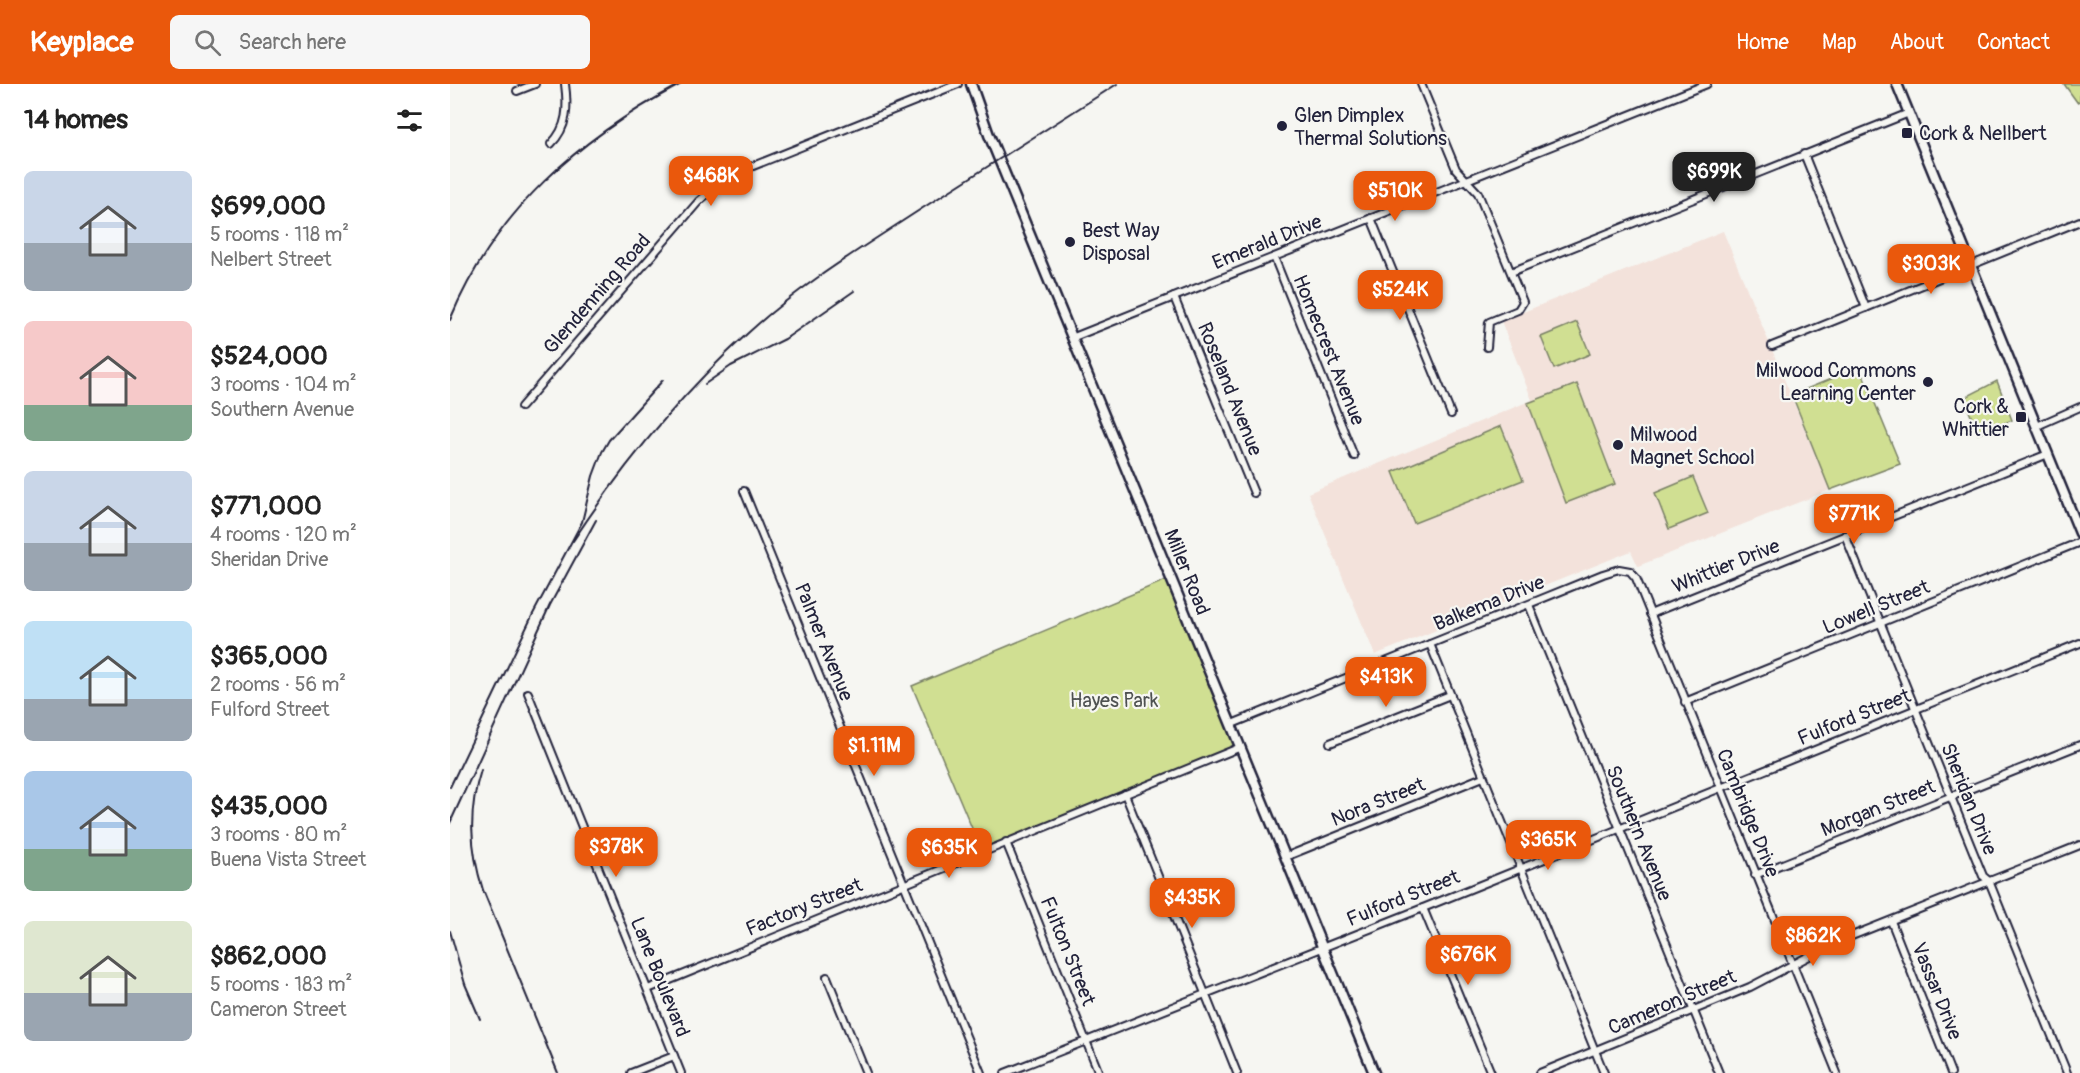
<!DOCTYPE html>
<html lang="en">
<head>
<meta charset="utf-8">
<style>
	body { margin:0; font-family:Pangolin,sans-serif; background:#f6f6f6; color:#222; height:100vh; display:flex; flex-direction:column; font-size:22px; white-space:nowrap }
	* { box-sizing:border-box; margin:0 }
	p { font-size:20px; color:#767676 }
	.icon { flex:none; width:33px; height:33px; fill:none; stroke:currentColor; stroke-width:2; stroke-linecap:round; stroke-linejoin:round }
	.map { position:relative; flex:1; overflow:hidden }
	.details { display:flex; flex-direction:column; background:#fff; width:450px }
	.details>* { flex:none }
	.price { position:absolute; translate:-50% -51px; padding:0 14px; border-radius:12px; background:#ea580c; color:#fff; font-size:20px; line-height:39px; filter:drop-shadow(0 2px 3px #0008) }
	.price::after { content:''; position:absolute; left:50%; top:36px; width:18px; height:14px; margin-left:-9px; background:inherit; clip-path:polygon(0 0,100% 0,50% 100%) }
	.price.on { background:#222; color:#fff }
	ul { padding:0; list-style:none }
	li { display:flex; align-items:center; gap:18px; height:150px; padding:0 24px }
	li span { display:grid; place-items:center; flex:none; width:168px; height:120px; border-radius:9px; color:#555 }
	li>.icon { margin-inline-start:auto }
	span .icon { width:72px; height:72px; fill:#fffc; stroke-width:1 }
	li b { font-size:26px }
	h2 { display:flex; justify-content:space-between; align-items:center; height:72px; padding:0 24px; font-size:26px }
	header { display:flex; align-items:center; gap:36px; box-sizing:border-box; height:84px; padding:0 30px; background:#ea580c; color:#fff }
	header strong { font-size:28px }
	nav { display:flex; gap:33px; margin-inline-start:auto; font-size:21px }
	.search { width:420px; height:54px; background:#f6f6f6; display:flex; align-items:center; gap:15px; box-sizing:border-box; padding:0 21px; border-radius:9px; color:#767676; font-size:22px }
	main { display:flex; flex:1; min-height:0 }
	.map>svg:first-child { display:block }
</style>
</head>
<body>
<header>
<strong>Keyplace</strong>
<div class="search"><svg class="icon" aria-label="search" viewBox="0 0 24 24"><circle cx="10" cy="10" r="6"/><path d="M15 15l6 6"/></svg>Search here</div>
<nav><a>Home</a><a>Map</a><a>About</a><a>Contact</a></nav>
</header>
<main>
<section class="details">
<h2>14 homes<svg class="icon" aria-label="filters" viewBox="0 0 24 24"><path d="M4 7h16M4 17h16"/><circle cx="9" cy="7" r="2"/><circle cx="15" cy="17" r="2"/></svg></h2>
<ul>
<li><span style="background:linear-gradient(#c9d6e8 60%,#9aa5b1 0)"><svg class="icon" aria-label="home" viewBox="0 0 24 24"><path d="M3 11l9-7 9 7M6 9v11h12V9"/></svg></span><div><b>$699,000</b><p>5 rooms · 118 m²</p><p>Nelbert Street</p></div></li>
<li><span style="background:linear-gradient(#f6c9c9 70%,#7fa58c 0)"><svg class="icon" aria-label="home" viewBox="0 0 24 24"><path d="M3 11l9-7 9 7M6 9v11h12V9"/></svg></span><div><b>$524,000</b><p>3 rooms · 104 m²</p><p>Southern Avenue</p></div></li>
<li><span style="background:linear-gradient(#c9d6e8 60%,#9aa5b1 0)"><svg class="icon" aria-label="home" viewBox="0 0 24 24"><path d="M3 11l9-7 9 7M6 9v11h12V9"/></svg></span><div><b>$771,000</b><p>4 rooms · 120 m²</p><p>Sheridan Drive</p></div></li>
<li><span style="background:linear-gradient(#bfe0f5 65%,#9aa5b1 0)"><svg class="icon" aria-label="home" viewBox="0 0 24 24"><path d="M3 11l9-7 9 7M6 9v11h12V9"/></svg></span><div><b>$365,000</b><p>2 rooms · 56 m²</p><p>Fulford Street</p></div></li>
<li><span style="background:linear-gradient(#a9c7e8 65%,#7fa58c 0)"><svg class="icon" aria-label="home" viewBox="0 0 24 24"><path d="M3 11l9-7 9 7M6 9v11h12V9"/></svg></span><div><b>$435,000</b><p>3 rooms · 80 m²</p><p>Buena Vista Street</p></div></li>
<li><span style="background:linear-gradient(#dfe7d0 60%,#9aa5b1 0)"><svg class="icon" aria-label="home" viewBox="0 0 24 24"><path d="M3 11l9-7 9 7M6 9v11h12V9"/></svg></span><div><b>$862,000</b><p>5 rooms · 183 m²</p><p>Cameron Street</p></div></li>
</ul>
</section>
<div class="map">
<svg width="1630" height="989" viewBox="0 0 1630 989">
	<rect width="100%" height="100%" fill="#f6f6f2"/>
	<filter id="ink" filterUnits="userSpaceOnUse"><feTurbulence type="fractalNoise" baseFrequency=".0167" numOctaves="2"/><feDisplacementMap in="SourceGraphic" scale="12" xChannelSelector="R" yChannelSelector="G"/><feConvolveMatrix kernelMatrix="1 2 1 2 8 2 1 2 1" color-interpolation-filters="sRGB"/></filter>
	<g filter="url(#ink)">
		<path fill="#f3e2db" d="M1273,147L1380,406L1188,482L1181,467L925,571L858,409L1082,316L1051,237Z"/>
		<g fill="#d0df92" stroke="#798066" stroke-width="1.5">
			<path d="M1614,0H1630V17L1627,18Z"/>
			<path d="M1127,238L1140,270L1104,285L1091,253Z"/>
			<path d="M1410,283L1450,380L1380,406L1342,311Z"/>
			<path d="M1547,297L1562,336L1528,350L1514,314Z"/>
			<path d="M1127,300L1165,400L1116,419L1078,319Z"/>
			<path d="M1051,342L1073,396L964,439L943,388Z"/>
			<path d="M1243,393L1258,429L1219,445L1205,409Z"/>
			<path d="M721,494L791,663L532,768L462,602Z"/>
		</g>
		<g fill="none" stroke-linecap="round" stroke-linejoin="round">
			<g stroke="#22223b" stroke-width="10">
				<g id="street">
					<path d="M971,0L1006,85L1028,109L1073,218L1068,226L1039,238L1037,263"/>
					<path d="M67,7L85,0"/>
					<path d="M101,60C118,43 118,23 115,0"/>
					<path d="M1354,70L1416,224"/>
					<path d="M921,134L1001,330"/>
					<path d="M824,173L904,372"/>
					<path d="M1061,188L1459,29"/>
					<path d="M724,213L804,409"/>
					<path d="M624,253L1257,0"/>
					<path d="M1322,262L1630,137"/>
					<path d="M71,323L249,117L274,96L288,88L508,0"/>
					<path d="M1587,342L1630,323"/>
					<path d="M294,407L531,989"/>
					<path d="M1395,451L1533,792L1539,797L1617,989"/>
					<path d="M1079,521L1269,989"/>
					<path d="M1200,530L1598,370"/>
					<path d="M980,560L1154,989"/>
					<path d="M78,609L231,989"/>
					<path d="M1235,618L1630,458"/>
					<path d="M782,640L1153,490L1169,485L1180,487L1186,494L1387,989"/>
					<path d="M880,659L1000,611"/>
					<path d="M675,710L787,989"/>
					<path d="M556,758L649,989"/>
					<path d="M835,773L1033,693"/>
					<path d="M1305,791L1630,661"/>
					<path d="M973,824L1041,989"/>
					<path d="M1441,837L1501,989"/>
					<path d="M377,893L416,989"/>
					<path d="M198,905L791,663"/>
					<path d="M181,989L224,972"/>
					<path d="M555,989L973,824L1630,559"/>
					<path d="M1090,989L1300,903L1384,859L1630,761"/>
				</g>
			</g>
			<g stroke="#22223b" stroke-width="13">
				<g id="secondary">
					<path d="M521,0L539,51L924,989"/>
					<path d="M1447,0L1630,449"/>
				</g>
			</g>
			<use href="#street" stroke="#f6f6f2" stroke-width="6"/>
			<use href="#secondary" stroke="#f6f6f2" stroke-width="8"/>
			<g stroke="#22223b" stroke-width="2">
				<path d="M0,236C46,126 128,55 231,0"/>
				<path d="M255,300L281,282L335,255L404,207"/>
				<path d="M123,457C173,381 230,311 298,249C349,202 410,165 468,127C534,85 601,42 667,0"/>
				<path d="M31,686C18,727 20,765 33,806L108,989"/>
				<path d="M0,703L83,530L132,438L143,392L152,368L159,356L213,296"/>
				<path d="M0,739L100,521L146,436"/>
				<path d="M0,847L15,900L30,935"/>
			</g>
		</g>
	</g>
	<g fill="#22223b" stroke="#f6f6f2" stroke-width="2">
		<circle cx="832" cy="42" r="6"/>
		<rect x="1451" y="43" width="12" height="12" rx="3"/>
		<circle cx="620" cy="158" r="6"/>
		<circle cx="1478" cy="298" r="6"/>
		<rect x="1565" y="327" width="12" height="12" rx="3"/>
		<circle cx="1168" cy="361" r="6"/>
	</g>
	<g text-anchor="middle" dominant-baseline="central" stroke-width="4.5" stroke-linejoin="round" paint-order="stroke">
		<g font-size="20" fill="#22223b" stroke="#f6f6f2" text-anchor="start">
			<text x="844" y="31">Glen Dimplex<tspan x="844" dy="23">Thermal Solutions</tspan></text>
			<text x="1469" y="49">Cork &amp; Nellbert</text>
			<text x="632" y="146">Best Way<tspan x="632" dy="23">Disposal</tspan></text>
			<text x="1466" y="286" text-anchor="end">Milwood Commons<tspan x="1466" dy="23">Learning Center</tspan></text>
			<text x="1559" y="322" text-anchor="end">Cork &amp;<tspan x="1559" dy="23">Whittier</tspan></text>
			<text x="1180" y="350">Milwood<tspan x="1180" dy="23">Magnet School</tspan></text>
		</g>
		<g font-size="20" fill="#22223b" stroke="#f6f6f2">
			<text transform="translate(817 158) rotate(-22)">Emerald Drive</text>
			<text transform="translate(147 210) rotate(-49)">Glendenning Road</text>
			<text transform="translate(879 266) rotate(68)">Homecrest Avenue</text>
			<text transform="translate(780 305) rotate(68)">Roseland Avenue</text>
			<text transform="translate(1276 482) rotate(-22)">Whittier Drive</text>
			<text transform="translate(737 488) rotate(68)">Miller Road</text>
			<text transform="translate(1039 519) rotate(-22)">Balkema Drive</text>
			<text transform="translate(1426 523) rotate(-22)">Lowell Street</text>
			<text transform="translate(374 558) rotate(68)">Palmer Avenue</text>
			<text transform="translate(1404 633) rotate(-22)">Fulford Street</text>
			<text transform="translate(1519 715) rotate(68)">Sheridan Drive</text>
			<text transform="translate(928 718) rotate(-22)">Nora Street</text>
			<text transform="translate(1428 724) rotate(-22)">Morgan Street</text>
			<text transform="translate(1298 729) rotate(68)">Cambridge Drive</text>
			<text transform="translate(1189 749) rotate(68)">Southern Avenue</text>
			<text transform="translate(953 814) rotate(-22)">Fulford Street</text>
			<text transform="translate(354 823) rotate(-22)">Factory Street</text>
			<text transform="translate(618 867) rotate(68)">Fulton Street</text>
			<text transform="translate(210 893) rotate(68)">Lane Boulevard</text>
			<text transform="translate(1487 907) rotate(68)">Vassar Drive</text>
			<text transform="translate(1222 918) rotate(-23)">Cameron Street</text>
		</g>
		<g font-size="20" fill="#4e5151" stroke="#f6f6f2">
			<text x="664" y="616">Hayes Park</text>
		</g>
	</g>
</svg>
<b class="price on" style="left:1264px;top:119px">$699K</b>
<b class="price" style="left:261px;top:123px">$468K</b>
<b class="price" style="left:945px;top:138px">$510K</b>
<b class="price" style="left:1481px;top:211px">$303K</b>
<b class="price" style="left:950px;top:237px">$524K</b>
<b class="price" style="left:1404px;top:461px">$771K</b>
<b class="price" style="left:936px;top:624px">$413K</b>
<b class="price" style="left:424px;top:693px">$1.11M</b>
<b class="price" style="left:1098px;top:787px">$365K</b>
<b class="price" style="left:166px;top:794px">$378K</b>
<b class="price" style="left:499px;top:795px">$635K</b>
<b class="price" style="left:742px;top:845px">$435K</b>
<b class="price" style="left:1363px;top:883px">$862K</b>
<b class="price" style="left:1018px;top:902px">$676K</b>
</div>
</main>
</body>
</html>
